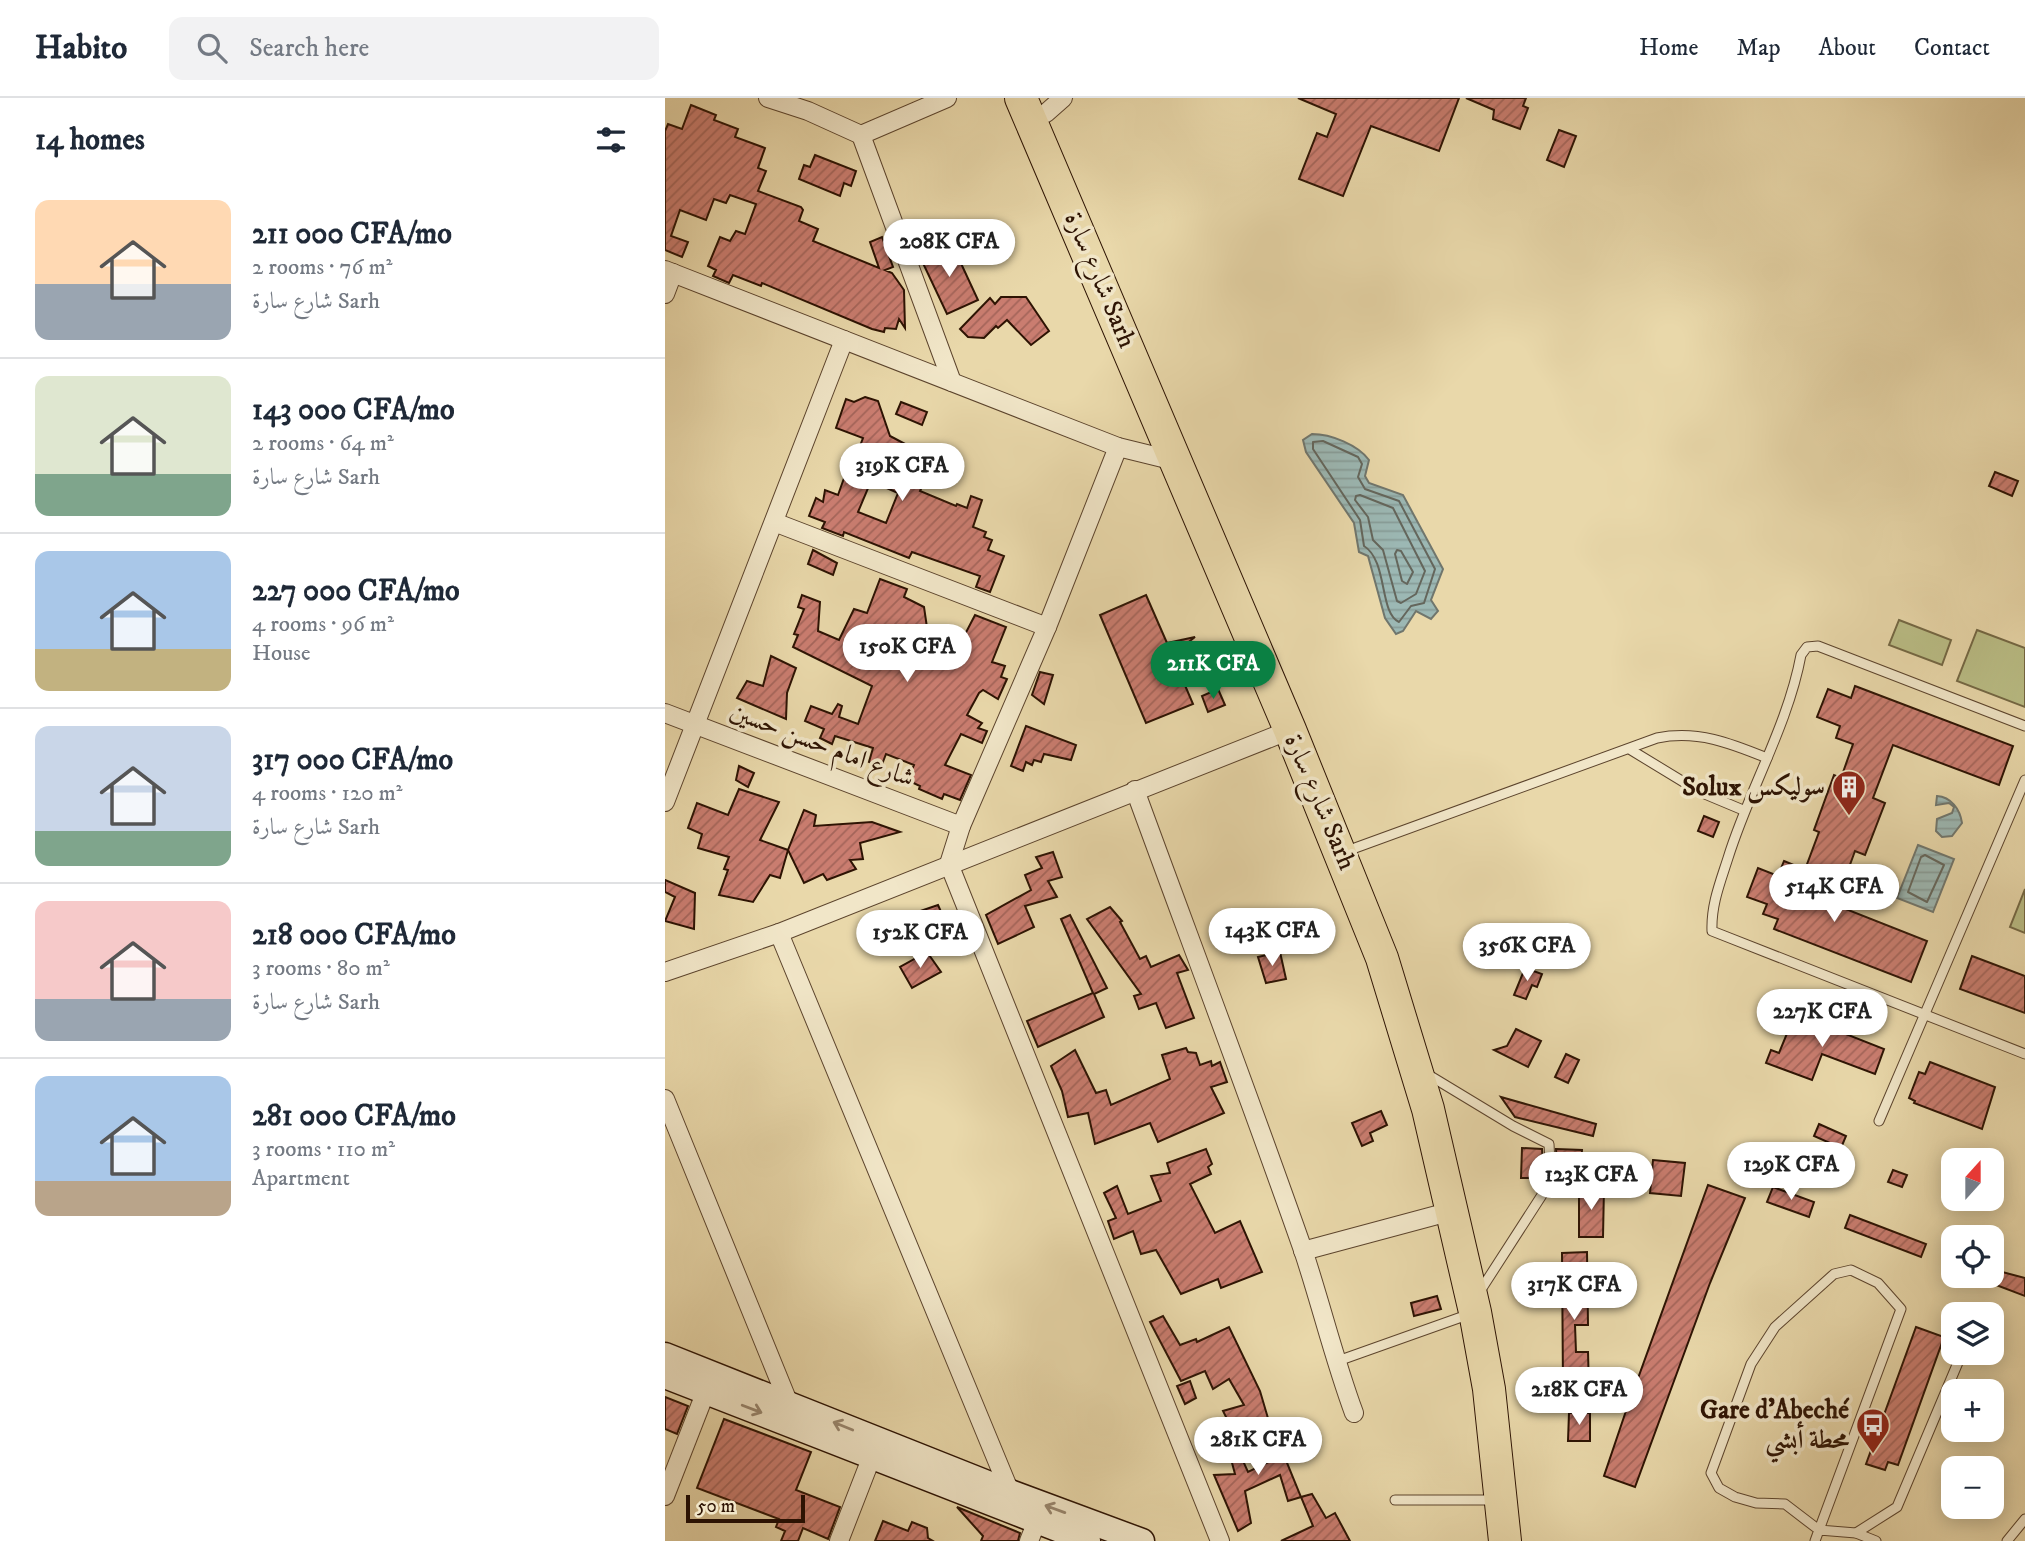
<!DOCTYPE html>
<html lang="en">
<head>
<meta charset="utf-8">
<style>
	body { margin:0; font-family:"IM FELL DW Pica",Amiri,serif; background:#f2f2f3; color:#1f2937; height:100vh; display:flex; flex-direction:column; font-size:26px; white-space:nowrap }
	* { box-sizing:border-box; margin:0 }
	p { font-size:23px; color:#747a83 }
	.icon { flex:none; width:38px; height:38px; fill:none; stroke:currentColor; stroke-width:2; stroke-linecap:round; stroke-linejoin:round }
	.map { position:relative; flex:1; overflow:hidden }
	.panel { display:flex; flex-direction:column; background:#fff; width:665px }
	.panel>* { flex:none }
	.needle { width:46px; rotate:21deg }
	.tools { position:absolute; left:1276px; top:1050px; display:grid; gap:14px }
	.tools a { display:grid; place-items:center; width:63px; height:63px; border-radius:14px; background:#fff; box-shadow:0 4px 18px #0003; font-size:35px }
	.scale { position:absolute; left:21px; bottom:18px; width:119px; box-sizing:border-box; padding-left:7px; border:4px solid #2d1303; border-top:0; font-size:19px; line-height:24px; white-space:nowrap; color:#2d1303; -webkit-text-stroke:5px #f1e6c8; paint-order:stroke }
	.price { position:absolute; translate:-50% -60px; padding:0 16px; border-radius:24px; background:#fff; color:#222; font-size:23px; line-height:46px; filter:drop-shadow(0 2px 4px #0008) }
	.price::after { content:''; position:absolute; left:50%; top:42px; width:21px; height:16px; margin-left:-10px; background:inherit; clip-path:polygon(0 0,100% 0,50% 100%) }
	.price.active { background:#0b8043; color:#fff }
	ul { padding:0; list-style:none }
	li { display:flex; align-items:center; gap:21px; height:175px; padding:0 35px }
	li+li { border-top:2px solid #e0e1e3 }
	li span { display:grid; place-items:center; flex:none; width:196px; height:140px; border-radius:14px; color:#555 }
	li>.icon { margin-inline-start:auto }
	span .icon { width:84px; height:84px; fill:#fffc; stroke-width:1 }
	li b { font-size:30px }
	h2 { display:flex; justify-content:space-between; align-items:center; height:84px; padding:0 35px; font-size:30px }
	header { display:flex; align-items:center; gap:42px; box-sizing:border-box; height:98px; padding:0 35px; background:#fff; border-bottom:2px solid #e0e1e3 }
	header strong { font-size:33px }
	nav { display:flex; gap:38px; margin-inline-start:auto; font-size:24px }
	.search { width:490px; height:63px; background:#f2f2f3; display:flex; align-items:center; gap:18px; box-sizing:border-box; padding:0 24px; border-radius:14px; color:#747a83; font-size:26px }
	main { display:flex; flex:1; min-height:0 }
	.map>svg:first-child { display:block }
</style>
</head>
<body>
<header>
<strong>Habito</strong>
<div class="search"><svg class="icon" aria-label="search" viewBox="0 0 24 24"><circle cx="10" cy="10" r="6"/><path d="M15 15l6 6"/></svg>Search here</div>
<nav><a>Home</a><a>Map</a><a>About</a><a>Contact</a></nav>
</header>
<main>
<section class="panel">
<h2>14 homes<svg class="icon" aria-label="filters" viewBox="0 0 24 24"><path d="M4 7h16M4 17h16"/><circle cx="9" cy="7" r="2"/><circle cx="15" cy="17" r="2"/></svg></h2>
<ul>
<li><span style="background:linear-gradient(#ffd9b3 60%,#9aa5b1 0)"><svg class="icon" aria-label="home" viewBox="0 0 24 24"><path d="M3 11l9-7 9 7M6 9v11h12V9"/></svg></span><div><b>211 000 CFA/mo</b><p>2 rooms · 76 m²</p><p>شارع سارة Sarh</p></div></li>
<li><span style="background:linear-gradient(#dfe7d0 70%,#7fa58c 0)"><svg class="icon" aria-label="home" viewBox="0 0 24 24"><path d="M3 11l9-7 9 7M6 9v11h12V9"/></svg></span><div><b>143 000 CFA/mo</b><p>2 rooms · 64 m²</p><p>شارع سارة Sarh</p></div></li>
<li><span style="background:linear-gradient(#a9c7e8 70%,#c2b280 0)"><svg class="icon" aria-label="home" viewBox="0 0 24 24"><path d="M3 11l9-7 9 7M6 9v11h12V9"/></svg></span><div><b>227 000 CFA/mo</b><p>4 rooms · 96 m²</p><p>House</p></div></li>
<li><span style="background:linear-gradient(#c9d6e8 75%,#7fa58c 0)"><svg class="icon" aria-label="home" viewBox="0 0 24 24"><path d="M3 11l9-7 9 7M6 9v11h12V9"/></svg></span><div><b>317 000 CFA/mo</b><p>4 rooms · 120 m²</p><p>شارع سارة Sarh</p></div></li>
<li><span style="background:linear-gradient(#f6c9c9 70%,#9aa5b1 0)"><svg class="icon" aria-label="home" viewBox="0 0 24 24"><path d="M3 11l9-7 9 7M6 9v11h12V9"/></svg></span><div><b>218 000 CFA/mo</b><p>3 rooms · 80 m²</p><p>شارع سارة Sarh</p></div></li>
<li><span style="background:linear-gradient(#a9c7e8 75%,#b9a48a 0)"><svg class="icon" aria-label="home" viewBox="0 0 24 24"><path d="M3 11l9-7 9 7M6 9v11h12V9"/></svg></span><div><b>281 000 CFA/mo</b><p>3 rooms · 110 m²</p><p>Apartment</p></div></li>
</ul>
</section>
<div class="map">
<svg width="1360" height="1443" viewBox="0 0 1360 1443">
	<defs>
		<pattern id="water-rules" width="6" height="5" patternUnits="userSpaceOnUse" patternTransform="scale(1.75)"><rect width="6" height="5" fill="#9cb8b4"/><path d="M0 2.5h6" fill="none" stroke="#879d99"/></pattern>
		<pattern id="building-hatch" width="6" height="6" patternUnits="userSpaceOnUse" patternTransform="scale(1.75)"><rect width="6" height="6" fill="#ca7d70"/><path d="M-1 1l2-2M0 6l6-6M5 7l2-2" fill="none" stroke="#a4655a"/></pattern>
	</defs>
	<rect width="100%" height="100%" fill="#e9d8aa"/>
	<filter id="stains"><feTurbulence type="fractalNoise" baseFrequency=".00286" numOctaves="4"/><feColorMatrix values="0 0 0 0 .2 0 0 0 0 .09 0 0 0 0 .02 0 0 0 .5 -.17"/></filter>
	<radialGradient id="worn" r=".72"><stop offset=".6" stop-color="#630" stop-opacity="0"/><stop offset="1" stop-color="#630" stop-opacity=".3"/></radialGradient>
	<g fill="#babe86" stroke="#746844" stroke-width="2">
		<path d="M1234,522L1286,542L1277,567L1224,547Z"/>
		<path d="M1312,532L1360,550V609L1292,583Z"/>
		<path d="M1360,791V835L1345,829Z"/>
	</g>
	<g fill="url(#water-rules)" stroke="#70766d" stroke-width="2">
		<path d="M647,336C666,336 693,347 704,362L700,378L704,385L738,397L778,471L766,502L773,513L766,521L751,513L738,533L731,536L720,520L703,458L694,454L689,425L641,354L638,342Z"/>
		<path d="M1272,698C1286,699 1295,711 1297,725L1287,738L1277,739L1271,733L1272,721L1287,715L1289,709L1284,705L1271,707Z"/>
		<path d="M1253,747L1289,761L1268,814L1232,800Z"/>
	</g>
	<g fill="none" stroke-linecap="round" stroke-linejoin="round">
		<g stroke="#64665c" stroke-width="2">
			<path d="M658,343L693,359L697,366L693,379L700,391L734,403L770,471L759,505L746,508L734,524C714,515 723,463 699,448L695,422L648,351V344Z"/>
			<path d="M695,397L728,410L760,473L751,496L736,505L732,503L718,452L708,442L703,419L690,402L691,398Z"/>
			<path d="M732,452L736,453L748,474L742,486L737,483L730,456Z"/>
			<path d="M1260,757L1279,767L1262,804L1243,794L1256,759Z"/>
		</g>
	</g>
	<g fill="url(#building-hatch)" stroke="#2d1303" stroke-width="2" fill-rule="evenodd">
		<path d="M633,0H794L774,53L706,28L678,98L634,81L652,35L662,39L671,16Z"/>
		<path d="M801,0H861L858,8L863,10L855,31L828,21L829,12Z"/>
		<path d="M26,7L51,17L49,22L73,31L70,39L100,50L93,70L101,73L93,93L136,109L138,112L134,123L153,131L148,143L214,170L205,144L217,139L228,169L220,172L227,175L239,192L240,230L234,221L231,231L220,230L219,234L207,231L97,185L96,188L68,177L64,185L48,178L51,172L43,168L55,139L65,143L71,133L80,136L91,106L65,97L61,105L49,101L41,122L15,112L6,138L23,144L17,159L0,152V33L3,26L17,31Z"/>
		<path d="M894,32L911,38L899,69L882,62Z"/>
		<path d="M150,57L191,73L186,88L179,85L175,98L134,81L139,67L145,69Z"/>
		<path d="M272,144L295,155L293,159L313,202L282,216L256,161L264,162Z"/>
		<path d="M336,199H361L384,233L366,247L342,222L333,230L331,228L319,240L303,239L295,231L325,200L330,206Z"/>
		<path d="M200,299L213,303L225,338L259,356L250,376L261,380L255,393L291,408L292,406L302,410L306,398L317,402L308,429L321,434L319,439L327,442L323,452L339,458L325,494L311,489L315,478L247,454L244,460L179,434L178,438L157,430L160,424L144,418L151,400L158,404L160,392L173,397L183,369L190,372L199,349L195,348L198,340L171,330L181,301L189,304ZM206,383L233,395L221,425L193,414Z"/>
		<path d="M236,304L262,314L257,327L231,316Z"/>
		<path d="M1330,374L1353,383L1347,398L1324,388Z"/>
		<path d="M148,452L172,465L168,477L143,466Z"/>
		<path d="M215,481L242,491L239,499L259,509L265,550L277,540L295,546L310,517L341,529L327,564L340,568L336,579L342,581L333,601L318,592L314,595L302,617L317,625L313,630L322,633L317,645L296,636L280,667L306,677L295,702L279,696L277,701L254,691L255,688L242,682L249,667L221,656L216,669L204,664L208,650L170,638L167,646L155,640L159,631L140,623L146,608L167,616L173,606L177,608L174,619L193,626L207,588L128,549L133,537L129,536L139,511L133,509L137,497L155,504L153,533L174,542L189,511L202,515Z"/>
		<path d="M481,497L502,545L530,539L507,557L528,606L481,625L435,517Z"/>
		<path d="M106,558L131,570L122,595L121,621L72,600L82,583L98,588Z"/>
		<path d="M375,574L388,577L379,606L367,597Z"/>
		<path d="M1190,588L1348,648L1334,687L1228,647L1208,700L1220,705L1200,757L1190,753L1179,783L1141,769L1154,734L1149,732L1169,677L1176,680L1188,646L1171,640L1175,628L1152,619L1163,591L1186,600Z"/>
		<path d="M553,591L560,607L543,614L537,598Z"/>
		<path d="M361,628L411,647L406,662L379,656L376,664L369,662L367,667L361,664L358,673L346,668Z"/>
		<path d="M74,668L89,675L83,689L71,682Z"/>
		<path d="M74,691L114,704L95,742L123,752L115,780L105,777L88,804L54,797L63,772L59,771L64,759L33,750L37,736L23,730L32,705L63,717Z"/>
		<path d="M139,712L151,717L149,728L207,724L235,734L195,745L198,761L185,762L191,771L162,782L158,776L139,785L123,752Z"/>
		<path d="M1039,718L1054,724L1048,739L1033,733Z"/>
		<path d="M388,754L397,779L383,783L392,799L360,808L369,829L333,846L321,817L366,792L360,777L377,770L371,759Z"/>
		<path d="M1119,763L1148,775L1140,795L1262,843L1246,884L1109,831L1113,821L1098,816L1102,806L1082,799L1093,770L1113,778Z"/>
		<path d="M0,782L30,795L29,831L0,823L10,799L0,794Z"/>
		<path d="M273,807L284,832L264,842L255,825L227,829L226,823Z"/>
		<path d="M445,809L457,823L455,824L475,861L481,858L486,869L514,857L523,872L512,875L529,920L501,930L491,905L474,911L469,898L476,896L422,821Z"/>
		<path d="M405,817L442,890L429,896L439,919L373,949L362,923L428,895L396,821Z"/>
		<path d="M262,854L276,874L247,890L235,869Z"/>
		<path d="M615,854L621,881L601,885L593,859Z"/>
		<path d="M1307,858L1360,878V915L1295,891Z"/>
		<path d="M860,870L877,876L872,889L867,887L861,901L849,897Z"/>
		<path d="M1130,916L1219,951L1210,976L1157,956L1147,982L1101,965L1106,952L1114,955Z"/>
		<path d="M851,931L876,943L863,969L829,952L842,948Z"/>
		<path d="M521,950L523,954L531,955L535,967L546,963L547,968L555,964L562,984L546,989L559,1015L493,1044L485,1025L430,1046L423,1015L403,1019L397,993L386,968L410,952L431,995L441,992L446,1007L505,981L497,957Z"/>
		<path d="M901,956L914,962L903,985L890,979Z"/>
		<path d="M1265,964L1330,989L1317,1031L1249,1005L1250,1003L1244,1000L1254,974L1260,976Z"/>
		<path d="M836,999L931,1026L928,1038L850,1019Z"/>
		<path d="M716,1013L722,1027L705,1035L708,1043L697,1048L687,1025Z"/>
		<path d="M1154,1026L1181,1038L1176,1050L1149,1038Z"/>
		<path d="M857,1050L877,1051L879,1080H856Z"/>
		<path d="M541,1051L547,1066L543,1069L546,1076L525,1086L550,1135L575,1123L597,1174L556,1190L553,1181L516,1196L491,1152L476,1156L468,1133L449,1141L443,1123L451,1120L439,1095L452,1088L463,1116L496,1103L486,1078L505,1075L502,1065Z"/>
		<path d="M891,1051L917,1052L915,1080H893Z"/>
		<path d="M988,1062L1020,1065L1016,1098L985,1095Z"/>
		<path d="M1228,1072L1242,1077L1237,1089L1223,1084Z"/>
		<path d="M1043,1087L1080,1100L1045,1185L970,1389L939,1378L963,1307L953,1304L960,1284L972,1283Z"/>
		<path d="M914,1089H939L938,1139H914Z"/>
		<path d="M1108,1089L1149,1104L1144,1119L1102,1104Z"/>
		<path d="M1185,1117L1261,1146L1256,1159L1180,1130Z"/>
		<path d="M922,1154L923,1227H910L911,1254H923L924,1291H915V1300H902L901,1288H898L897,1155Z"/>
		<path d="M1326,1171L1360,1180V1198L1326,1185Z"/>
		<path d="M772,1198L776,1211L749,1218L746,1205Z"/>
		<path d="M498,1218L515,1247L531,1241L532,1244L564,1229L595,1293L605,1327L571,1339L558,1313L579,1307L564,1281L548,1291L540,1273L516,1283L485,1224Z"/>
		<path d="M1251,1229L1279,1239L1233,1367L1223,1364L1220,1372L1201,1366Z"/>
		<path d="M525,1283L531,1300L520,1306L512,1288Z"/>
		<path d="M0,1299L23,1308L12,1336L0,1331Z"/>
		<path d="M904,1315H925V1343H903Z"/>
		<path d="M59,1321L146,1354L131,1392L175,1409L163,1441L138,1430L133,1443H116L120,1433L111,1429L114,1421L32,1390Z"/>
		<path d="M631,1331L639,1350L620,1360L636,1399L623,1403L615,1377L580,1393L586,1425L573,1433L549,1377L570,1376L562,1346L569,1343L583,1374L610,1361L605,1346Z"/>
		<path d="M647,1396L661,1420L670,1415L685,1443H616L648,1428L636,1399Z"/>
		<path d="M292,1409L355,1435L353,1443H316L318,1438Z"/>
		<path d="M218,1423L243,1433L247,1424L262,1430L263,1440L268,1443H210Z"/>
	</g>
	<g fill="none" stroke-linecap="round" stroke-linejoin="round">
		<g stroke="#5c442d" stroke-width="11">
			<g id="lane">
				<path d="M1360,628L1153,548L1142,549L1136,557C1123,627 1084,692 1063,760C1055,785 1046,807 1047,833L1360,956"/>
				<path d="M966,652L1035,694L1078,712"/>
				<path d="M690,750L992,640C1033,632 1065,645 1102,660"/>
				<path d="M767,979L848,1028L884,1046L886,1083L817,1190"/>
				<path d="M1214,1023L1360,682"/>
				<path d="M670,1264L805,1216"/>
				<path d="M730,1402H831"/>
				<path d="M1191,1435L1232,1409L1297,1255"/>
				<path d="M1150,1443L1154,1432L1236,1211L1213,1185L1186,1172L1169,1176L1110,1229L1086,1266L1046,1375L1054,1390L1070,1399L1091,1405L1120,1406L1154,1432L1191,1435L1211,1443"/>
				<path d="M1342,1443L1360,1421"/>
			</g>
		</g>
		<g stroke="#5c442d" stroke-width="20">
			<g id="street">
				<path d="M103,0L143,13L196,37L282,0"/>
				<path d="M381,15L398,0"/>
				<path d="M196,37L287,284"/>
				<path d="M0,172L453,349L510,363"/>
				<path d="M0,196L8,175"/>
				<path d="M453,349L382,529L296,728L284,766L555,1443"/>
				<path d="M109,424L382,529"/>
				<path d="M0,615L296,728"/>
				<path d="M470,692C526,845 584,998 638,1152C656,1206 669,1261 689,1315"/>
				<path d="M0,704L179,242"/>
				<path d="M114,835L345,1394"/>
				<path d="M0,874L114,835L625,632"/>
				<path d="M0,1001L124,1306"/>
				<path d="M638,1153L787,1113"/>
				<path d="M0,1398L41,1293"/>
				<path d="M174,1443L207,1358"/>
				<path d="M364,1443L372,1423"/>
			</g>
		</g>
		<g stroke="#2d1303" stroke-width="27">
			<g id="secondary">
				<path d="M0,1257L345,1394L477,1443"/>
				<path d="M0,1278L423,1443"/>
			</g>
		</g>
		<g stroke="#2d1303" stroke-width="34">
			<path id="highway" d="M356,0L625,632L717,860L763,1011L810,1214L824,1291L840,1443"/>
		</g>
		<use href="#lane" stroke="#f1e6c8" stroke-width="9"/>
		<use href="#street" stroke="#f1e6c8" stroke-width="18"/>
		<use href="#secondary" stroke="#f1e6c8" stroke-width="24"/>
		<use href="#highway" stroke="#e9d8aa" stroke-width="32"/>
	</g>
	<defs><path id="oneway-shaft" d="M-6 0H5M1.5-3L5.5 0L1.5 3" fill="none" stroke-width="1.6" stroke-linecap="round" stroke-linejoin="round" transform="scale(1.75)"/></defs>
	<g stroke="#99876f">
		<use href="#oneway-shaft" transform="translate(87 1311) rotate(21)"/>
		<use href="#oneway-shaft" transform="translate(178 1328) rotate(-158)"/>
		<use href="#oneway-shaft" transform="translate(390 1411) rotate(-160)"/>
	</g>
	<defs>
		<g id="building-pin" transform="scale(1.75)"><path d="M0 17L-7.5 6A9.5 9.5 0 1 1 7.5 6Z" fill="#8f2418" stroke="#f1e6c8"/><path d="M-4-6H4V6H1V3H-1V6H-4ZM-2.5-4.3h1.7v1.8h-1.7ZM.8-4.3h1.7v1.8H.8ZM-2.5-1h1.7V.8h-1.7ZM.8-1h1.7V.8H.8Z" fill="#fff"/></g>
		<g id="bus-pin" transform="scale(1.75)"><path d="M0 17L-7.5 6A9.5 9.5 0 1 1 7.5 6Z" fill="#8f2418" stroke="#f1e6c8"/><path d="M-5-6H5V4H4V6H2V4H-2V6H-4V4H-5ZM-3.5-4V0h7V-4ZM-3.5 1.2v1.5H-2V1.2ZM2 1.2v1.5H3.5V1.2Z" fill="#fff"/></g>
	</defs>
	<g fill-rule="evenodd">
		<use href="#building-pin" x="1184" y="689"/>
		<use href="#bus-pin" x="1208" y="1327"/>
	</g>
	<g text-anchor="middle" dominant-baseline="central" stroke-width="7" stroke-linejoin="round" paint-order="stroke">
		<g font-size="26" fill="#2d1303" stroke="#f1e6c8">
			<text transform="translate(435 182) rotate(67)">شارع سارة Sarh</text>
			<text transform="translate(157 647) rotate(21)">شارع امام حسن حسين</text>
			<text transform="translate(655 704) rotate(67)">شارع سارة Sarh</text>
		</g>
		<g font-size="26" font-weight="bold" fill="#2d1303" stroke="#f1e6c8" text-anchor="end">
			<text x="1160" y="689">Solux سوليكس</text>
			<text x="1184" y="1312">Gare d'Abeché<tspan x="1184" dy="30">محطة أبشي</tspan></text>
		</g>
	</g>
	<rect width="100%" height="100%" filter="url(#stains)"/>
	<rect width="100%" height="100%" fill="url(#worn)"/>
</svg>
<div class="tools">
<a><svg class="needle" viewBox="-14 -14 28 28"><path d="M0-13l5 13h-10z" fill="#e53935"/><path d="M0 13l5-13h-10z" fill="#747a83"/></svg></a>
<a><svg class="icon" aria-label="locate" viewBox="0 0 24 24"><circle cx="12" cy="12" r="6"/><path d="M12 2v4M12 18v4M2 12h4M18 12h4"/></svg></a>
<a><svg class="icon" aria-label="layers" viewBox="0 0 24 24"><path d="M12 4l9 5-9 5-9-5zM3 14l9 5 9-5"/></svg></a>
<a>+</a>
<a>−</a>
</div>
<div class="scale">50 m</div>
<b class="price" style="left:284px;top:181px">208K CFA</b>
<b class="price" style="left:237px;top:405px">319K CFA</b>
<b class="price" style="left:242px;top:586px">150K CFA</b>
<b class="price active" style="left:548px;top:603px">211K CFA</b>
<b class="price" style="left:1169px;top:826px">514K CFA</b>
<b class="price" style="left:607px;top:870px">143K CFA</b>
<b class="price" style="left:255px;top:872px">152K CFA</b>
<b class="price" style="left:862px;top:885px">356K CFA</b>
<b class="price" style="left:1157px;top:951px">227K CFA</b>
<b class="price" style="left:1126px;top:1104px">129K CFA</b>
<b class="price" style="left:926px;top:1114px">123K CFA</b>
<b class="price" style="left:909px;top:1224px">317K CFA</b>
<b class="price" style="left:914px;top:1329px">218K CFA</b>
<b class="price" style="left:593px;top:1379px">281K CFA</b>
</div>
</main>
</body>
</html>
